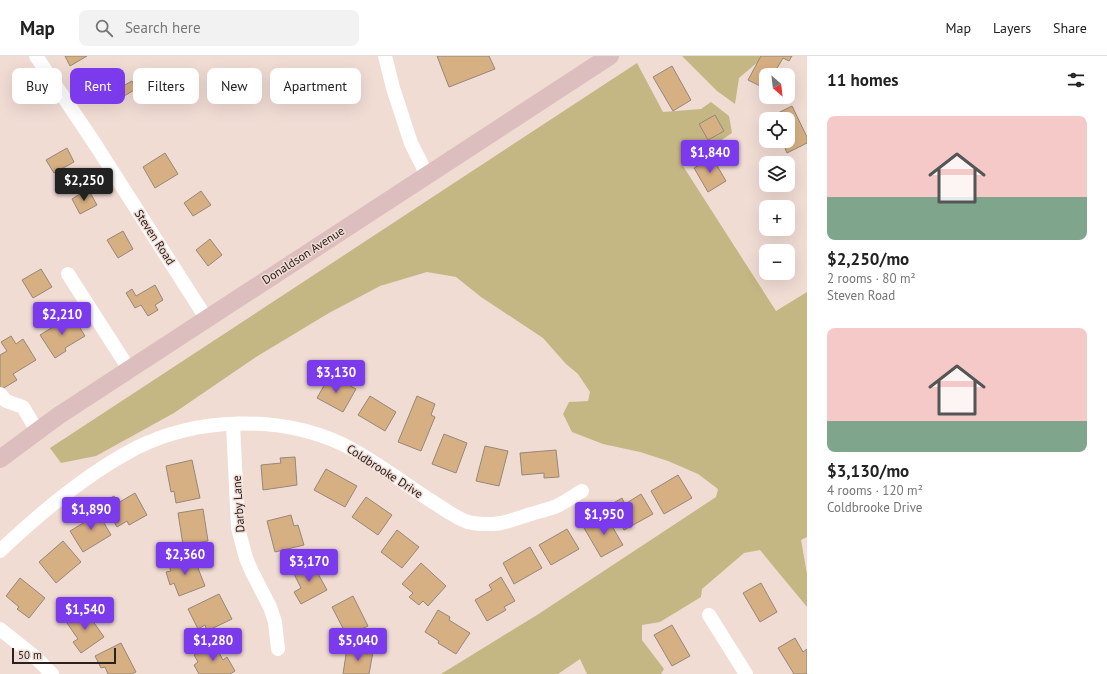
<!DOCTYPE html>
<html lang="en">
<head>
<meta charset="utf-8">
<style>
	body { margin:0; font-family:"PT Sans",sans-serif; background:#f2f2f2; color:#222; height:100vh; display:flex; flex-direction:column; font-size:15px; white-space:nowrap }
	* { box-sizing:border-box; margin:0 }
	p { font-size:13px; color:#767676 }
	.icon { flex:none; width:22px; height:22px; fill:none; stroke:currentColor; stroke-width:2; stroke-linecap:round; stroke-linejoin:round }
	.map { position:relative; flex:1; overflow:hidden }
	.panel { display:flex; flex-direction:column; background:#fff; width:300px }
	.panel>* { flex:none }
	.banner { position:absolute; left:12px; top:12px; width:380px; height:36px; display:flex; gap:8px }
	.needle { width:26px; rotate:152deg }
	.fabs { position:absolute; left:759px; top:12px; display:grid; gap:8px }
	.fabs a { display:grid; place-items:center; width:36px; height:36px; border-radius:8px; background:#fff; box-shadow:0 4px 16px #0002; font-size:20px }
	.scale { position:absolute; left:12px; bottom:10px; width:104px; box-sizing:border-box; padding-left:4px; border:2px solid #28211e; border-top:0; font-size:11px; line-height:14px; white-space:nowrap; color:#28211e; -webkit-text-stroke:3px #f1dcd4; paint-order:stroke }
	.price { position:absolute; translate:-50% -34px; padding:0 9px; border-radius:4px; background:#7c3aed; color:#fff; font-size:13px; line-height:26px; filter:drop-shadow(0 1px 2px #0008) }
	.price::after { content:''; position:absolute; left:50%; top:24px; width:12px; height:9px; margin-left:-6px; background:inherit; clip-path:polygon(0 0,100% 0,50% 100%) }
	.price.active { background:#222; color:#fff }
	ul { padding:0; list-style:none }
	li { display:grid; align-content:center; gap:8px; height:212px; padding:0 20px }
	li span { display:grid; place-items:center; height:124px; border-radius:8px; color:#555 }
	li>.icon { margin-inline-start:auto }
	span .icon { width:72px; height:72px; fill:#fffc; stroke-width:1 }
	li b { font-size:17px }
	h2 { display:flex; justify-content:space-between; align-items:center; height:48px; padding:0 20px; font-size:17px }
	.chip { padding:0 14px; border-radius:8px; background:#fff; box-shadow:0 4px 16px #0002; font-size:14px; line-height:36px }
	.chip.active { background:#7c3aed; color:#fff }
	header { display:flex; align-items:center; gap:24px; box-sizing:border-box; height:56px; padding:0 20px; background:#fff; border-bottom:1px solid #e0e0e0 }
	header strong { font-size:19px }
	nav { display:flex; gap:22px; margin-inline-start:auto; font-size:14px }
	.search { width:280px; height:36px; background:#f2f2f2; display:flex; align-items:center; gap:10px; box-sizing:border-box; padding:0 14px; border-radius:8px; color:#767676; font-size:15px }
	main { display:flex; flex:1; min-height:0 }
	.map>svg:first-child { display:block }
</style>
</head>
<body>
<header>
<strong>Map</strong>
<div class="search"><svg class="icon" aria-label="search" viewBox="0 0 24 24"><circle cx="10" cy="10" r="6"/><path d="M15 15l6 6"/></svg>Search here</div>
<nav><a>Map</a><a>Layers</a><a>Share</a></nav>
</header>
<main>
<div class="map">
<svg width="807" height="618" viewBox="0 0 807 618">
	<rect width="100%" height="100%" fill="#f1dcd4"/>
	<g fill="#c5b783">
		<path d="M682,0H765L739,22L735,48L717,35Z"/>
		<path d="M637,7L663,56L701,53L711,46L729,60L732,77L683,110L776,255L807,236V481L801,484L807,518V551L760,494L744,497L702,533L701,541L660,566L642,569V584L664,613L661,618H587L580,603L558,618H441L537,559L716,441L718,433L698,418L668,405L640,396L603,388L572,376L563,358L569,346L588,345L590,336L578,318L566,308L543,282L481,241L456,221L427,216L380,230L329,257L256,301L174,357L96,400L61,407L50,392Z"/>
	</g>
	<g fill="#d6af82" stroke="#95887b">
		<path d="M65,0H87L70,10Z"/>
		<path d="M437,0H489L495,13L449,31Z"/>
		<path d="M761,0H792L789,5L783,2L773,19H766V33L748,24Z"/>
		<path d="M672,10L691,44L673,55L653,21Z"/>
		<path d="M132,25L136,33L119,43L114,35Z"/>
		<path d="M792,50L807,81V87L787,97L782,85H788V63H770V61Z"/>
		<path d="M715,59L724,75L708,84L699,68Z"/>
		<path d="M67,92L74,106L54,117L46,104Z"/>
		<path d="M165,97L178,118L155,132L143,111Z"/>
		<path d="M712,101L726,125L708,136L694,112Z"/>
		<path d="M88,133L97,149L80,158L72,143Z"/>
		<path d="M201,135L211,149L193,160L184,147Z"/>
		<path d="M123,175L133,193L118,202L107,184Z"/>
		<path d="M210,183L222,199L208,210L196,194Z"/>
		<path d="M41,213L52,231L33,242L22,224Z"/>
		<path d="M155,229L163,244L155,249L158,254L148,260L141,249L135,252L126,237L132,233L136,240Z"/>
		<path d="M72,259L85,280L65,292L66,295L55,302L40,279Z"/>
		<path d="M11,280L16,288L23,283L36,304L13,318L17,324L2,333L0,331V299L7,295L1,286Z"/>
		<path d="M330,319L356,333L343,356L317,342Z"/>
		<path d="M370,340L396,356L385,375L358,359Z"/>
		<path d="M417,340L435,348L431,359L435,361L421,395L398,386Z"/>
		<path d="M444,378L467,387L456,417L432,408Z"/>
		<path d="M485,390L508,395L499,430L476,425Z"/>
		<path d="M556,394L559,421L544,422V417L522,419L520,397Z"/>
		<path d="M295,401L297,429L263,434L261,409L281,407L280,402Z"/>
		<path d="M192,404L200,442L176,447L174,435L171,436L166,410Z"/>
		<path d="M326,413L357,430L345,451L314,434Z"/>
		<path d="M678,419L692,442L664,458L651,435Z"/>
		<path d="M135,437L147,459L129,469L127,465L117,471L103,446L114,440L118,447Z"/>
		<path d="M641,438L653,458L624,474L610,449L622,442L625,448Z"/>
		<path d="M366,441L392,459L378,479L352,461Z"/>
		<path d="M96,453L111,479L83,496L70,475L85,466L82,462Z"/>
		<path d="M203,453L208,485L183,489L178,457Z"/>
		<path d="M291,459L294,470L298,469L304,489L275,496L267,465Z"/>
		<path d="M606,460L623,489L601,501L584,472Z"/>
		<path d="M567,473L579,493L551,509L539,489Z"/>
		<path d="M397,474L419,491L402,512L381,496Z"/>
		<path d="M63,485L81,506L56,527L39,506Z"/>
		<path d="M530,491L542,512L514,528L503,507Z"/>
		<path d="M189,500L192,508L196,507L205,530L179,540L174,527L170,529L166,516L171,515L168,508Z"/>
		<path d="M311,505L327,534L301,548L294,536L301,532L293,516Z"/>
		<path d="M421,507L446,530L428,550L423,545L419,549L409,541L413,537L402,528Z"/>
		<path d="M501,521L515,545L504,551L506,554L487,565L475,544L492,534L489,529Z"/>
		<path d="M20,522L45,542L29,562L17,553L19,551L6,540Z"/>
		<path d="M761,527L777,556L760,566L743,537Z"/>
		<path d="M219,538L232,563L207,575L205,569L198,573L188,553Z"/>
		<path d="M353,540L368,570L347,580L332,551Z"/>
		<path d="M85,554L104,581L81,597L73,586L78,583L67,567Z"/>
		<path d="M438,554L450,561L449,564L470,577L456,598L438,587L439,585L425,576Z"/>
		<path d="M672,569L690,600L672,610L654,579Z"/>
		<path d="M795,582L803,596L807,593V618H794L778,592Z"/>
		<path d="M121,587L136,616L132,618H108L105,611L101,612L95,600Z"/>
		<path d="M214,588L223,604L227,601L235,615L230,618H199L194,609L198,606L194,599Z"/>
		<path d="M347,592L373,596L369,618H343Z"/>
	</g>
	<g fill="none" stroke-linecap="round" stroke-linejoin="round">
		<g stroke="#fff" stroke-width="14">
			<path d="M36,0L95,88L206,262"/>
			<path d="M385,0L393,32L411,87L427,119"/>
			<path d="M68,218L129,313"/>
			<path d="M0,338L6,345L23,351L37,375"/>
			<path d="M233,368L238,472L246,502L252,516L270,551L275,566L278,593"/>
			<path d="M0,495C41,456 86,418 136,392C198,361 279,359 342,388C375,404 403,427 433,446C444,453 456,462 468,466C474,468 494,469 500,467C509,466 517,462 525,460C536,456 547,454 557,450C565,446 574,440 582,435"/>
			<path d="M709,559L746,618"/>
			<path d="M0,573L35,601L52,618"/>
		</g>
		<path stroke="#dcbebe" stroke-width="18" d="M0,403L58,360L610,0"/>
	</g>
	<g text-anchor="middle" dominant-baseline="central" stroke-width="3" stroke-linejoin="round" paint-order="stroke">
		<g font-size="12" fill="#28211e" stroke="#f1dcd4">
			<text transform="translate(155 181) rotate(57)">Steven Road</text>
			<text transform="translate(303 199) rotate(-33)">Donaldson Avenue</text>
			<text transform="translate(385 415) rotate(33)">Coldbrooke Drive</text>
			<text transform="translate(238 448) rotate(-94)">Darby Lane</text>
		</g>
	</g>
</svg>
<div class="fabs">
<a><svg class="needle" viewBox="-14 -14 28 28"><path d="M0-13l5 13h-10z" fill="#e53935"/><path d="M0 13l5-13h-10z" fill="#767676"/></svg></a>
<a><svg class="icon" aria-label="locate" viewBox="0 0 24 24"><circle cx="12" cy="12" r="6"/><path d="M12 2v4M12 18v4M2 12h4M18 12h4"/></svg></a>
<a><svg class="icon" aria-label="layers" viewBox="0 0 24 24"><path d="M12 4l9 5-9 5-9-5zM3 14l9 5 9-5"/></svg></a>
<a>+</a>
<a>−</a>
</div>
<div class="scale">50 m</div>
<b class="price" style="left:710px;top:118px">$1,840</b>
<b class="price active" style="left:84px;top:146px">$2,250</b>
<b class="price" style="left:62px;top:280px">$2,210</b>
<b class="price" style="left:336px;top:338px">$3,130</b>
<b class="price" style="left:91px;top:475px">$1,890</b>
<b class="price" style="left:604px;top:480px">$1,950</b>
<b class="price" style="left:185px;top:520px">$2,360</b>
<b class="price" style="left:309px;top:527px">$3,170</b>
<b class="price" style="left:85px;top:575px">$1,540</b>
<b class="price" style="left:213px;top:606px">$1,280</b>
<b class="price" style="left:358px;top:606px">$5,040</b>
<div class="banner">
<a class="chip">Buy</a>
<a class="chip active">Rent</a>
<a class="chip">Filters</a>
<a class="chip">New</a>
<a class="chip">Apartment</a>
</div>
</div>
<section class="panel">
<h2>11 homes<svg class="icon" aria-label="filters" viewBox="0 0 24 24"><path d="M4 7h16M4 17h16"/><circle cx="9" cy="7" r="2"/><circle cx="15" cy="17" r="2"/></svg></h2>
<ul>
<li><span style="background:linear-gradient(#f6c9c9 65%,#7fa58c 0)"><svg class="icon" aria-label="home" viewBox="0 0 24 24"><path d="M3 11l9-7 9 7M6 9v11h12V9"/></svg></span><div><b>$2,250/mo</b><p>2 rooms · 80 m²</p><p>Steven Road</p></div></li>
<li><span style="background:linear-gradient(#f6c9c9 75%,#7fa58c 0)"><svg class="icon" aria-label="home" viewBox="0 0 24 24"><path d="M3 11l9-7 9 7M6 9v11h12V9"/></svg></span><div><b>$3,130/mo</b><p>4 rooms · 120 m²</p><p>Coldbrooke Drive</p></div></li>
</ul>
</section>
</main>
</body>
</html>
